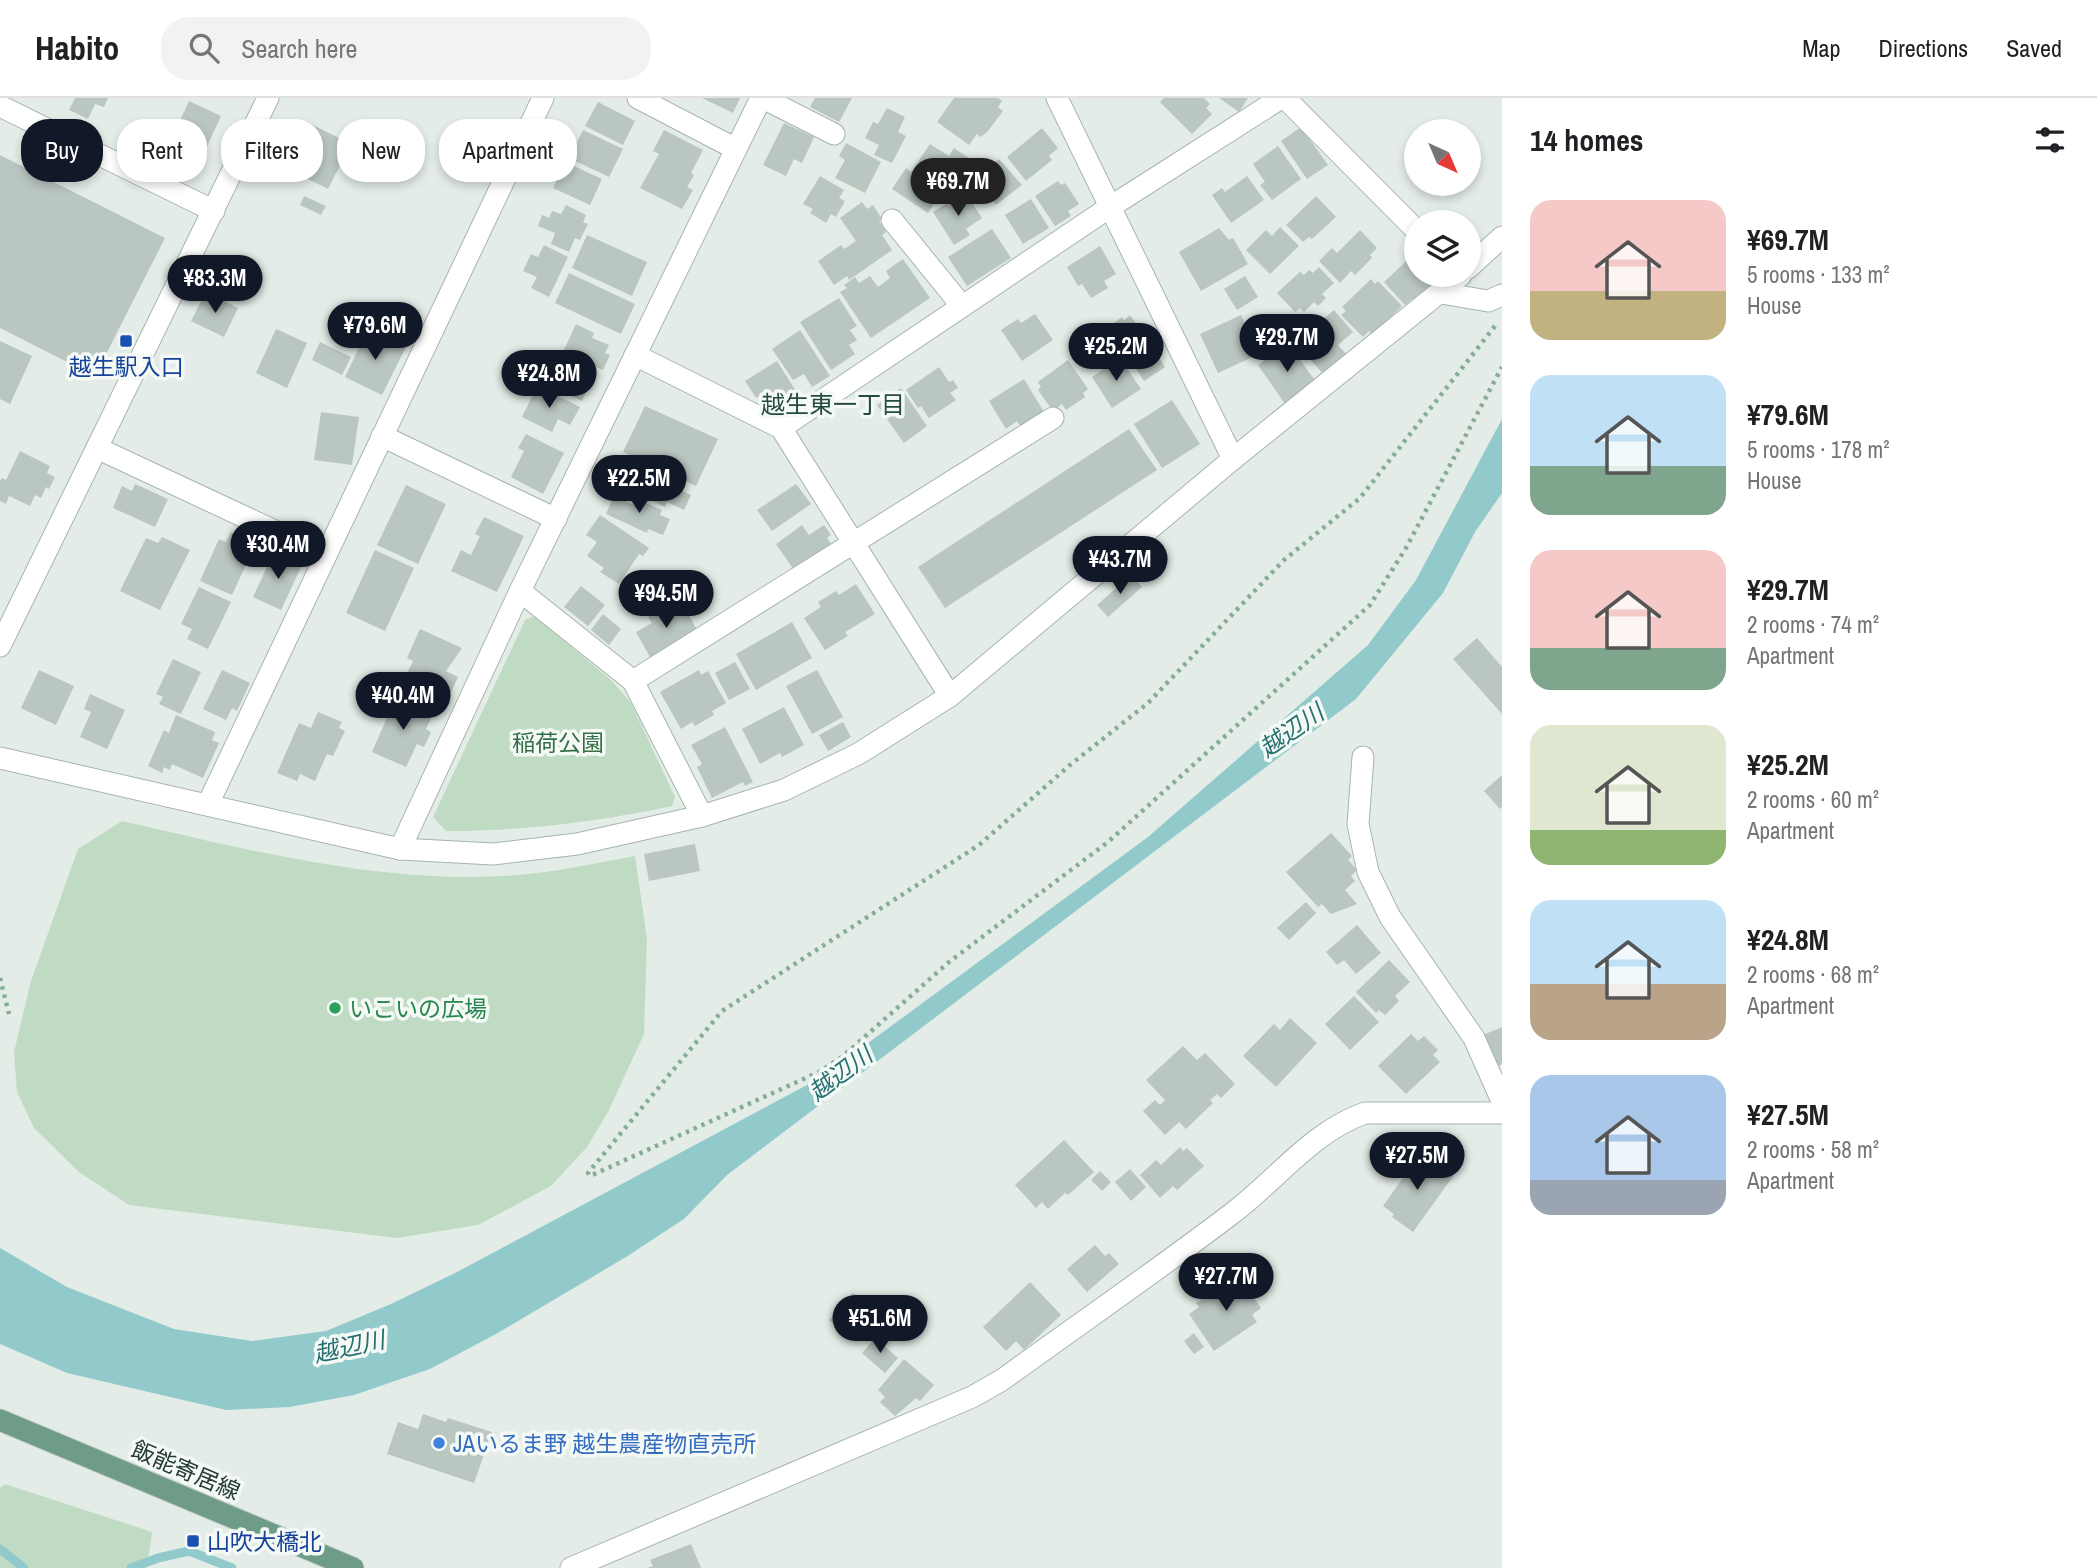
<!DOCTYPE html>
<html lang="en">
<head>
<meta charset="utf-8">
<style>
	body { margin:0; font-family:"Archivo Narrow","Noto Sans JP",sans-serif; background:#f2f2f2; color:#202124; height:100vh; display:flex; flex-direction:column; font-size:26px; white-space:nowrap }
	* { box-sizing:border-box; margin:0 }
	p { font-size:23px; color:#757577 }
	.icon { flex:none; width:38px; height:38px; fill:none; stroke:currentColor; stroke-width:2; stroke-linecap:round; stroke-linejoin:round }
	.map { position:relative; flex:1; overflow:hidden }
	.side { display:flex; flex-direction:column; background:#fff; width:595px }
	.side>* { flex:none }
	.hud { position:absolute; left:21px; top:21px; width:665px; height:63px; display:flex; gap:14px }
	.needle { width:46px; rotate:136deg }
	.fabs { position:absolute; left:1404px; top:21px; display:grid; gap:14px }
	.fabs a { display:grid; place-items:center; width:77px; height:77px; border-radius:50%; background:#fff; box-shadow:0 4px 10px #0003; font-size:35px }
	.price { position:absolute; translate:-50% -60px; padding:0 16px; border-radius:24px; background:#111827; color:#fff; font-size:23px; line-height:46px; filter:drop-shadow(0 2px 4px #0008) }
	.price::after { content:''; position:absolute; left:50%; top:42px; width:21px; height:16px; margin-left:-10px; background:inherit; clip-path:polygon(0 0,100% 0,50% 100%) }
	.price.on { background:#222; color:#fff }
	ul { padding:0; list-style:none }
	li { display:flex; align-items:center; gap:21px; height:175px; padding:0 28px }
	li span { display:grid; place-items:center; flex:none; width:196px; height:140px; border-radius:21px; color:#555 }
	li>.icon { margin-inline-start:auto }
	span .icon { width:84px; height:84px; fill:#fffc; stroke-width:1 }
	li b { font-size:30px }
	h2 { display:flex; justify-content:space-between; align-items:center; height:84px; padding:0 28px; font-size:30px }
	.pill { padding:0 24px; border-radius:28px; background:#fff; box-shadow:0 4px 10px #0003; font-size:24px; line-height:63px }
	.pill.on { background:#111827; color:#fff }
	header { display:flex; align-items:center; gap:42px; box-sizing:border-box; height:98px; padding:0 35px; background:#fff; border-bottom:2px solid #e0e0e0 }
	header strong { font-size:33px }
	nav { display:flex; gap:38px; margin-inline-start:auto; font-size:24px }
	.search { width:490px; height:63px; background:#f2f2f2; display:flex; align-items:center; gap:18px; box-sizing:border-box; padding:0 24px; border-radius:28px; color:#757577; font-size:26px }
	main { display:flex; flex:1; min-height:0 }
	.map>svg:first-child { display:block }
</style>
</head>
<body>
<header>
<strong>Habito</strong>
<div class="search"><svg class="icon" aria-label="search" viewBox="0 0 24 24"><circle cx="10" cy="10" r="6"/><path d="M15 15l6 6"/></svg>Search here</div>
<nav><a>Map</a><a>Directions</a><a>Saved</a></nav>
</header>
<main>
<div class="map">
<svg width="1502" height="1470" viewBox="0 0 1502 1470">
	<rect width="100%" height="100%" fill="#e4ece7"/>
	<g fill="#c0dbc3">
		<path d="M534,518L611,582L631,605L675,699L672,708C597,724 523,733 446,733L433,719L525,522Z"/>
		<path d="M122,723C248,752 388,788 518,777C557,774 596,765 635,758L647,841L644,936L608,1014L587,1049L551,1088L478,1127L397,1140L129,1107L79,1074L34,1030L17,994L14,954L31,883L78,751Z"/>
		<path d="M5,1386L152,1434L147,1470H0V1390Z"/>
	</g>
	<path fill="#92cacb" d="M1502,321V395L1475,434L1443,495L1356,601L727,1077L684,1121L626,1159L496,1236L430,1271L354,1297L290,1309L226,1312L67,1275L0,1246V1150L67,1189L174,1231L252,1243L326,1233L391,1206L457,1174L822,979L1148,739L1368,547L1416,482Z"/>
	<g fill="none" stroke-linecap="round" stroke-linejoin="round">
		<g stroke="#92cacb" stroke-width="9">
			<path d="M0,1451L24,1470"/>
			<path d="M131,1470L158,1460L189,1453L232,1470"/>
		</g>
	</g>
	<g fill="#bac6c0">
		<path d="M75,0H108L104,9L95,6L88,21L69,12Z"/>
		<path d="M702,0H740L733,15Z"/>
		<path d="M815,0H852L839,24L810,9Z"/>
		<path d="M954,0H998L1002,3L998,9L1003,13L988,33L981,39L977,36L969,47L937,24Z"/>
		<path d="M1164,0H1204L1210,6L1206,10L1212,16L1192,36L1160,4Z"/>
		<path d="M1219,0H1248L1239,14Z"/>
		<path d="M189,3L221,18L200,64L163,47L174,23L179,25Z"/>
		<path d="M598,4L635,23L623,47L585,28Z"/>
		<path d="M887,10L905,19L898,34L906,38L892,65L874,57L879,47L865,40L873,24L878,26Z"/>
		<path d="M307,24L351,46L328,91L284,69Z"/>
		<path d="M784,25L814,39L802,65L794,61L786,78L763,67Z"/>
		<path d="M1301,29L1328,67L1307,81L1281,43Z"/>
		<path d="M1042,30L1058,50L1049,58L1052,62L1026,83L1007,59Z"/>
		<path d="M583,32L623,51L609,79L569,60Z"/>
		<path d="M664,32L703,52L691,75L694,77L687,89L693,92L682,111L640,90L659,56L653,53Z"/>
		<path d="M846,45L881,64L865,95L835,80L845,62L839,58Z"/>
		<path d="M930,46L949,58L954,50L970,61L943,102L939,99L928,115L892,91L906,70L911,74Z"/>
		<path d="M362,47L383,57L372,78L352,68Z"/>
		<path d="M1278,48L1301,81L1272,102L1260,87L1265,84L1253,66Z"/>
		<path d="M0,57L165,140L95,278L0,230Z"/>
		<path d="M999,61L1022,87L996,107L991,101L987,105L964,79L978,67L984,73Z"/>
		<path d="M565,64L602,81L590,107L553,90Z"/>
		<path d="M820,78L844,92L839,100L845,103L836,119L831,116L826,125L810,115L813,111L803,106Z"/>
		<path d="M1247,78L1264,102L1231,125L1212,97L1222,90L1225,94Z"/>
		<path d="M1058,83L1061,87L1065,85L1079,106L1068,113L1071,118L1055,128L1035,98Z"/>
		<path d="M965,94L982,120L966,131L970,137L954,147L933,114Z"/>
		<path d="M304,98L326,108L321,117L300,107Z"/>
		<path d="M1316,98L1336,119L1312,141L1309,139L1303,144L1286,127Z"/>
		<path d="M1031,101L1049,130L1023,146L1005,117Z"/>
		<path d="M862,104L867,111L873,107L882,121L879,123L886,134L882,137L892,152L849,182L847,178L834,187L818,163L841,147L844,151L856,143L840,120Z"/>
		<path d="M566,107L586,117L583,124L588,126L580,142L575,140L569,154L551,146L555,135L538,128L542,117L549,120L552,113L561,116Z"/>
		<path d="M1280,129L1299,148L1270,176L1246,152L1266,132L1272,138Z"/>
		<path d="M1219,130L1229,142L1233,140L1248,166L1201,193L1179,154Z"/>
		<path d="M992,131L1011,160L967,188L948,159Z"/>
		<path d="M1360,132L1377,150L1370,157L1372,160L1355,177L1351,173L1340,185L1319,163L1332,150L1337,155Z"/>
		<path d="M587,137L647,164L632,198L572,170Z"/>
		<path d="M544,147L568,159L549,199L531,190L537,179L523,173L531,156L538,159Z"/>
		<path d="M1100,148L1116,176L1104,183L1108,190L1091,200L1082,186L1078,188L1067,169Z"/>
		<path d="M1416,154V177H1436L1430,182L1434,187L1415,203L1412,201L1405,207L1384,184Z"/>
		<path d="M903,161L930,200L871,240L840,194L847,190L844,187L855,179L859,185L870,178L878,189L890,180L886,173Z"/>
		<path d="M1319,169L1334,185L1322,196L1326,200L1318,208L1314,204L1304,214L1300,210L1295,214L1277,195L1300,174L1304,177L1309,172L1313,175Z"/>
		<path d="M569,175L635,206L621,236L555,205Z"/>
		<path d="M1245,178L1258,199L1237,212L1224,191Z"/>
		<path d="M1371,181L1375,186L1378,183L1402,208L1372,237L1369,233L1363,239L1341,217L1346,213L1342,209Z"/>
		<path d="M206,194L238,210L224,239L191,223Z"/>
		<path d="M839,200L857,228L850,232L857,242L849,247L855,256L831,272L800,224Z"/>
		<path d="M1334,212L1353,234L1338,247L1346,256L1323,276L1296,245Z"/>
		<path d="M1035,216L1053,242L1022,263L1001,232L1018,221L1021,225Z"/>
		<path d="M1130,217L1149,243L1129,259L1107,230L1122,219L1124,222Z"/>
		<path d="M1241,217L1259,256L1218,275L1200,236Z"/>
		<path d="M576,226L594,235L592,240L609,247L605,255L610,257L603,272L563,254Z"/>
		<path d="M276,231L307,245L287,290L256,275Z"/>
		<path d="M368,231L406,249L382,297L345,279Z"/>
		<path d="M800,232L830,278L812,289L804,276L793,282L772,251Z"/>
		<path d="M0,243L32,258L10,306L0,301Z"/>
		<path d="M320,244L351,259L342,277L312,262Z"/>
		<path d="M1288,245L1316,284L1285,306L1258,267Z"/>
		<path d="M1151,248L1165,269L1144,283L1130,262Z"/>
		<path d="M555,255L577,265L573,273L587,279L585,283L590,286L582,303L542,285Z"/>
		<path d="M1120,260L1141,291L1112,310L1092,279Z"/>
		<path d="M1068,262L1088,291L1083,295L1085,299L1066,312L1062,306L1053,313L1038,292L1041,289L1038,284Z"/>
		<path d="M777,263L799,298L779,311L771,298L765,303L761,297L756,300L745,283Z"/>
		<path d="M939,269L949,284L953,282L958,290L950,295L956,302L929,320L921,308L918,310L906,292Z"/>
		<path d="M1024,281L1044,314L1021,329L1017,323L1006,331L989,303Z"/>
		<path d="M537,288L580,309L570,327L558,321L552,334L522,319Z"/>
		<path d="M901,290L927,328L904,345L877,307Z"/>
		<path d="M1172,302L1200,346L1162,370L1134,326Z"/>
		<path d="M645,308L718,341L696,388L623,354Z"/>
		<path d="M321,314L359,319L352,367L314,362Z"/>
		<path d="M1129,331L1157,372L945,510L918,469Z"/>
		<path d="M526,336L564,355L543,396L511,379L524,353L518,350Z"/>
		<path d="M20,353L50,368L47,375L55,379L49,391L46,389L41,400L35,397L30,408L9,398L6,406L0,403V383L2,380L6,382Z"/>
		<path d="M637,373L654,381L657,376L678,386L676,390L691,397L684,412L667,404L665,409L628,391Z"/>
		<path d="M135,386L168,401L155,429L113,410L122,388L132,393Z"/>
		<path d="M796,386L811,406L772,433L757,412Z"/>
		<path d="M406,387L446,406L418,466L377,447Z"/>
		<path d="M614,398L634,407L637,401L662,412L660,417L670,421L663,437L648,431L647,435L606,416Z"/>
		<path d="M600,417L649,450L643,458L639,456L619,486L600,474L604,470L587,458L597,444L586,437Z"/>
		<path d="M484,419L524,438L497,494L451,473L461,452L471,457L480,438L475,436Z"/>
		<path d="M802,427L809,437L824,427L831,437L827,440L833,448L796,475L776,446Z"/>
		<path d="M231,434L256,445L232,497L200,483L219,441L226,444Z"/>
		<path d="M162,439L190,452L160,512L120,493L146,440L158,445Z"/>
		<path d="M375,452L414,470L385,533L346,515Z"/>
		<path d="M274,454L302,467L281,512L253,499Z"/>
		<path d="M1131,477L1142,489L1108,519L1097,507Z"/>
		<path d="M856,486L875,516L845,534L848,538L825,552L804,520L821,509L818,504L836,493L839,497Z"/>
		<path d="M581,488L605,507L588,528L564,509Z"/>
		<path d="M199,489L231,504L208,551L187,541L192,531L181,526Z"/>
		<path d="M683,506L697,532L650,559L636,534L652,525L648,519L663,510L666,516Z"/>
		<path d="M603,516L621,531L609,547L591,532Z"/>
		<path d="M792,524L812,560L756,592L736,556Z"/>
		<path d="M420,531L462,550L446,573L458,579L446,605L403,584L413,563L407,560Z"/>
		<path d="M1477,540L1502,569V616L1453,561Z"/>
		<path d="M173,561L201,574L181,616L159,606L163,599L156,596Z"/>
		<path d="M735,564L750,591L729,602L715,575Z"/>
		<path d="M39,572L74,588L56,627L21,610Z"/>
		<path d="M222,572L250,585L237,613L232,610L226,622L203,611Z"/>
		<path d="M699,572L701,577L708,573L726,605L712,613L714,617L695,628L692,624L681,631L660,594Z"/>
		<path d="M817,572L843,619L812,636L786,588Z"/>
		<path d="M90,596L125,612L107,651L80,639L91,614L84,611Z"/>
		<path d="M396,599L433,616L426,631L431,634L424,649L417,646L406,669L372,654Z"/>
		<path d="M784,609L804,647L782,659L780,655L760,666L742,631Z"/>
		<path d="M318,614L342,624L339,630L345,633L333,658L327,656L315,683L300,676L297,683L277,675L299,625L311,630Z"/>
		<path d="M176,617L215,634L212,642L219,645L203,680L172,666L170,672L164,669L162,675L148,668L164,632L169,635Z"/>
		<path d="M843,624L851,639L828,653L819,637Z"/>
		<path d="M725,629L753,684L745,688L743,684L712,700L697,669L702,666L691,647Z"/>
		<path d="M1502,677V709L1500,711L1484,693Z"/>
		<path d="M1331,735L1352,758L1348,762L1357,772L1351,778L1355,783L1345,792L1357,806L1331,816L1322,806L1318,809L1286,774Z"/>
		<path d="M695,746L700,773L649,783L644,756Z"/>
		<path d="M1306,804L1316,815L1289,842L1277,830Z"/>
		<path d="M1357,827L1381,855L1356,876L1344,862L1337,867L1326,854Z"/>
		<path d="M1389,862L1410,884L1395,898L1399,903L1385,917L1379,912L1376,915L1356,894Z"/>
		<path d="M1354,898L1379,924L1350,952L1325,926Z"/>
		<path d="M1290,920L1317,945L1276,989L1243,958L1274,926L1280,932Z"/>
		<path d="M1502,929V966L1497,969L1483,937Z"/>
		<path d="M1411,936L1418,943L1424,938L1438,952L1433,957L1440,964L1406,996L1378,968Z"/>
		<path d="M1183,948L1197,962L1205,955L1235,986L1221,1000L1217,996L1210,1002L1213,1005L1186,1031L1179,1024L1165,1037L1143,1013L1155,1002L1160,1007L1165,1002L1146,982Z"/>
		<path d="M1064,1042L1094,1074L1068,1097L1065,1095L1048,1111L1042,1104L1036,1110L1015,1087Z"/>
		<path d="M1180,1049L1183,1053L1187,1050L1204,1068L1177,1092L1173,1088L1160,1100L1140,1077L1156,1062L1161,1067Z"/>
		<path d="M1419,1057L1454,1077L1413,1134L1392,1119L1394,1116L1383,1108Z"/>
		<path d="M1130,1071L1146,1089L1131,1103L1115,1084Z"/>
		<path d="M1100,1073L1111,1084L1102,1093L1091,1082Z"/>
		<path d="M1095,1147L1105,1158L1109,1155L1119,1166L1087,1194L1067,1171Z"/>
		<path d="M1238,1177L1261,1210L1252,1217L1257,1224L1214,1253L1189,1216L1199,1209L1196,1205Z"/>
		<path d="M1030,1184L1061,1217L1024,1252L1016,1243L1006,1253L983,1229Z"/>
		<path d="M853,1195L870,1210L847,1238L829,1222Z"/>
		<path d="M1194,1235L1204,1249L1194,1256L1184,1243Z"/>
		<path d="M875,1240L898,1260L885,1275L862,1255Z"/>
		<path d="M904,1261L934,1287L920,1303L916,1300L895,1318L880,1304L885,1299L878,1292Z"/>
		<path d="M423,1316L446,1324L448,1320L492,1334L474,1385L387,1356L398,1324L418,1331Z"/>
		<path d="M691,1446L701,1470H647L653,1468L650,1462Z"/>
	</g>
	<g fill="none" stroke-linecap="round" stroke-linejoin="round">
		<g stroke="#a7b4ad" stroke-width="23">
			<g id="minor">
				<path d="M638,0L736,51"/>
				<path d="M763,0L834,36"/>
				<path d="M1057,0L1233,361"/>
				<path d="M1285,0L1416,132"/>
				<path d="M0,8L214,113"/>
				<path d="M892,122L962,208"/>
				<path d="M1468,170L1502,139"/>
				<path d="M1441,195L1488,203L1502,197"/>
				<path d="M635,257L781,330L950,598"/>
				<path d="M781,330L1110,109L1281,0"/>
				<path d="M382,338L556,421"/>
				<path d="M97,350L326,457"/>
				<path d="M520,493L633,583"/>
				<path d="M0,548L268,0"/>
				<path d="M1363,659L1358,726L1368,774L1390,819L1474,940L1502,1003"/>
				<path d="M0,660L400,751L493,756L577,746L702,718L784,692L858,656L950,598L1233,361L1461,177"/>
				<path d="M208,706L543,0"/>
				<path d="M702,718L633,583L1053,320"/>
				<path d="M400,751L520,493L761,0"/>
				<path d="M571,1470L972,1299L1002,1282C1079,1226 1158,1172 1234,1114C1277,1081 1313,1033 1365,1015H1502"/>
			</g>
		</g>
		<g stroke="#c2c8c6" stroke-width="23">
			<path id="major" d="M0,1322L353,1470"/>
		</g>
		<g stroke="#88ac9b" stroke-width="4.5" stroke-dasharray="3.5 5" stroke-linecap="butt">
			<path d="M1495,228L1360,400L1284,462L1148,605L1070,667L979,747L722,913L588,1075L590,1078L819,974L842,959L949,864L1108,744L1370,507L1406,450L1502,269"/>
			<path d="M0,880L9,916"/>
		</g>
		<use href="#minor" stroke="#fff" stroke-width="21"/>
		<use href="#major" stroke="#6e9c89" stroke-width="21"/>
	</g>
	<g fill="#1a4fb4" stroke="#f4f9f6" stroke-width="2.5">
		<rect x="119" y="236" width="14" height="14" rx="3.5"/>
		<rect x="186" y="1436" width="14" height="14" rx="3.5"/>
	</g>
	<circle fill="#2e9e5b" stroke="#f4f9f6" stroke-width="2.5" cx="335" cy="910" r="7"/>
	<circle fill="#3f7fe0" stroke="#f4f9f6" stroke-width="2.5" cx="439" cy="1345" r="7"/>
	<g text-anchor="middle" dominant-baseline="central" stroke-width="7" stroke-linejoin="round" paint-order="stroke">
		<g font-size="23" fill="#164399" stroke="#f4f9f6">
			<text x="126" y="268">越生駅入口</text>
			<text x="207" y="1443" text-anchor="start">山吹大橋北</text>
		</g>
		<g font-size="23" fill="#346e42" stroke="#f4f9f6">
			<text x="558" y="644">稲荷公園</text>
		</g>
		<g font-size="23" fill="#27864d" stroke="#f4f9f6" text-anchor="start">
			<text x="349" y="910">いこいの広場</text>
		</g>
		<g font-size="23" fill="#366cbe" stroke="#f4f9f6" text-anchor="start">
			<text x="453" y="1345">JAいるま野 越生農産物直売所</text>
		</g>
		<g font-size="23" fill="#253c32" stroke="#f4f9f6">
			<text transform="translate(186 1372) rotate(23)">飯能寄居線</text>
		</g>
		<g font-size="24" fill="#234c3c" stroke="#f4f9f6">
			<text x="833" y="306">越生東一丁目</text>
		</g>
		<g font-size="24" font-style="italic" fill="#267071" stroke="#f4f9f6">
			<text transform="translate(1291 632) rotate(-35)">越辺川</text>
			<text transform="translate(840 975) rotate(-37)">越辺川</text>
			<text transform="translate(349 1248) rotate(-12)">越辺川</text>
		</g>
	</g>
</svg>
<div class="fabs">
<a><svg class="needle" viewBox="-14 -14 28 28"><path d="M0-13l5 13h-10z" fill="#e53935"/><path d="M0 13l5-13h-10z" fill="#757577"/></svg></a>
<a><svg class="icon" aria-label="layers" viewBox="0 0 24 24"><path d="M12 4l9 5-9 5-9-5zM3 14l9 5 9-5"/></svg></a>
</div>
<b class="price on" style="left:958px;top:120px">¥69.7M</b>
<b class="price" style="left:215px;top:217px">¥83.3M</b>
<b class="price" style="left:375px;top:264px">¥79.6M</b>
<b class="price" style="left:1287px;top:276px">¥29.7M</b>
<b class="price" style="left:1116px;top:285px">¥25.2M</b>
<b class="price" style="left:549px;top:312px">¥24.8M</b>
<b class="price" style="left:639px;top:417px">¥22.5M</b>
<b class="price" style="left:278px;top:483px">¥30.4M</b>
<b class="price" style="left:1120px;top:498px">¥43.7M</b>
<b class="price" style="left:666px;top:532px">¥94.5M</b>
<b class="price" style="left:403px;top:634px">¥40.4M</b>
<b class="price" style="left:1417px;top:1094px">¥27.5M</b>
<b class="price" style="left:1226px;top:1215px">¥27.7M</b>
<b class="price" style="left:880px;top:1257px">¥51.6M</b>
<div class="hud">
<a class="pill on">Buy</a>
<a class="pill">Rent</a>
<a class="pill">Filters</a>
<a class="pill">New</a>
<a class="pill">Apartment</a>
</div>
</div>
<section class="side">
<h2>14 homes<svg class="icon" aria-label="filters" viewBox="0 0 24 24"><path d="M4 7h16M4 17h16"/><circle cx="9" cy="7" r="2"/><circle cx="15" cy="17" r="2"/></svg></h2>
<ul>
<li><span style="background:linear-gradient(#f6c9c9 65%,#c2b280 0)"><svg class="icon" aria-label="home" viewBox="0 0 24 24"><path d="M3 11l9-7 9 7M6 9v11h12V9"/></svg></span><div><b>¥69.7M</b><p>5 rooms · 133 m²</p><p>House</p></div></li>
<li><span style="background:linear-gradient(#bfe0f5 65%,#7fa58c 0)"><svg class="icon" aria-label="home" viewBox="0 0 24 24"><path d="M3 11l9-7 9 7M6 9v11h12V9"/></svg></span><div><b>¥79.6M</b><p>5 rooms · 178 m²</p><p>House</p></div></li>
<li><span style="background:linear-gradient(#f6c9c9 70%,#7fa58c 0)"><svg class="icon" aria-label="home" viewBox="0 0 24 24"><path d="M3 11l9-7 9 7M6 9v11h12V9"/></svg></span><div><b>¥29.7M</b><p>2 rooms · 74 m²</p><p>Apartment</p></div></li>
<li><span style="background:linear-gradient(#dfe7d0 75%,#8fb573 0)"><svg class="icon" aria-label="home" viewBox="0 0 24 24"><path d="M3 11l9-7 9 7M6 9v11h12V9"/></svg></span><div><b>¥25.2M</b><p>2 rooms · 60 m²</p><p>Apartment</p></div></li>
<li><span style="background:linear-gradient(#bfe0f5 60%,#b9a48a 0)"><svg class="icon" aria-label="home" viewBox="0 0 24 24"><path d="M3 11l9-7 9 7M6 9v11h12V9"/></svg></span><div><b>¥24.8M</b><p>2 rooms · 68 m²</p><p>Apartment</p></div></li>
<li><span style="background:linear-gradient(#a9c7e8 75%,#9aa5b1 0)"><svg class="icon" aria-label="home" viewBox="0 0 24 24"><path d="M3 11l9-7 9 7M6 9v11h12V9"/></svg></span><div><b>¥27.5M</b><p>2 rooms · 58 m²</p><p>Apartment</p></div></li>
</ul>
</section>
</main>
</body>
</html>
